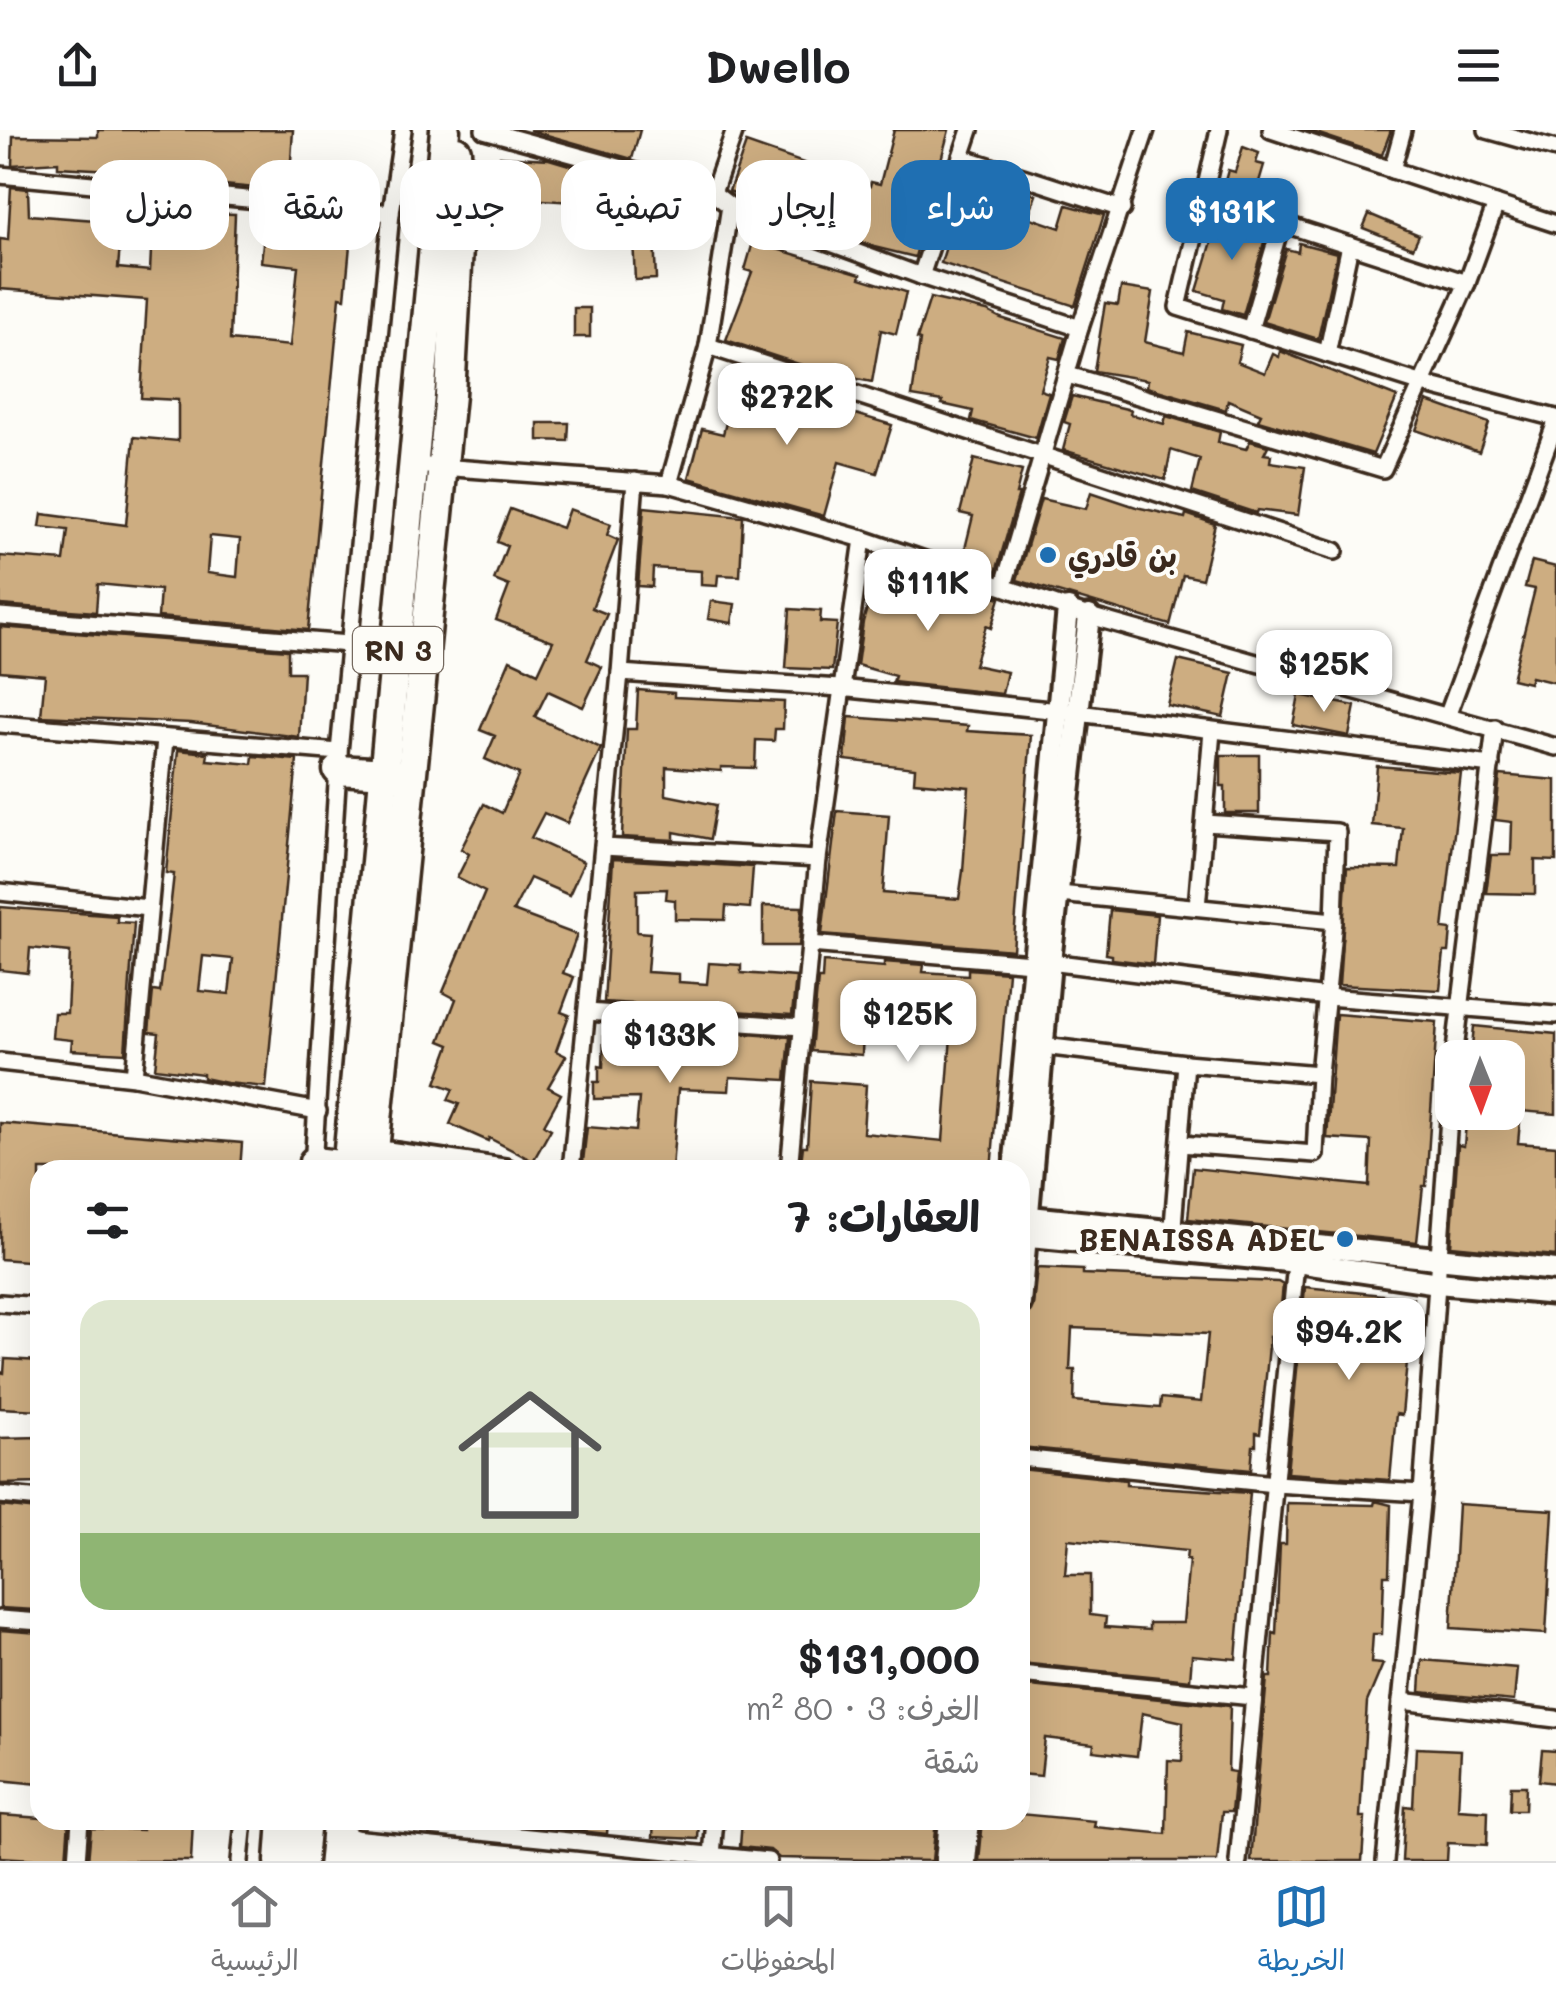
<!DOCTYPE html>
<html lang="ar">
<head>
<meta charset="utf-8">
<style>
	body { margin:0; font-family:Mali,"Playpen Sans Arabic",sans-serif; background:#f6f6f6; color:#202124; direction:rtl; height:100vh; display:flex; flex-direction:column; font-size:38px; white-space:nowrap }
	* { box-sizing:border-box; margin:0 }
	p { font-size:32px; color:#757577 }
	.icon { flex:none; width:55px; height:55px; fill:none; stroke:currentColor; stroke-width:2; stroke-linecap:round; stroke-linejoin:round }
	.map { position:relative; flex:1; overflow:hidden; direction:ltr }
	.details { position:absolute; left:30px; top:1030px; width:1000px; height:670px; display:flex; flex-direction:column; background:#fff; border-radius:30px; box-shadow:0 10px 40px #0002; direction:rtl }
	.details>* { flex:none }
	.top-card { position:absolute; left:30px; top:30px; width:1000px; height:90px; direction:rtl; display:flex; gap:20px }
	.needle { width:65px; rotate:179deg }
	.fabs { position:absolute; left:1435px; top:910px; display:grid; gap:20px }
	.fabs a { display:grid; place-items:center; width:90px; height:90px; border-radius:20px; background:#fff; box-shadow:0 10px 40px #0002; font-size:50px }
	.price { position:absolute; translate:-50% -85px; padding:0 22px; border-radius:20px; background:#fff; color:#222; font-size:32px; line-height:65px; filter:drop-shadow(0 2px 5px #0008) }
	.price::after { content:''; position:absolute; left:50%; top:60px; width:30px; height:22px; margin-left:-15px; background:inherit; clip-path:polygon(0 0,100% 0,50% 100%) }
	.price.selected { background:#1f6fb2; color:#fff }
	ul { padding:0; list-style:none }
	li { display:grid; align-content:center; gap:20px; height:530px; padding:0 50px }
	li+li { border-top:2px solid #e0e0e0 }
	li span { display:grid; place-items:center; height:310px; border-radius:30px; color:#555 }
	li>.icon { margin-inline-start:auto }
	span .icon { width:180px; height:180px; fill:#fffc; stroke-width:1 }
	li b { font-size:42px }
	h2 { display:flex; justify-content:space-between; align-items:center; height:120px; padding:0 50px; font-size:42px }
	.pill { padding:0 35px; border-radius:30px; background:#fff; box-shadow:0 10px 40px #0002; font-size:35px; line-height:90px }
	.pill.selected { background:#1f6fb2; color:#fff }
	header { display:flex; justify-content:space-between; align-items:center; height:130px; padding:0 50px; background:#fff; font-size:45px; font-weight:800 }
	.menu { display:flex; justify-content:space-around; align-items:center; height:140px; border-top:2px solid #e0e0e0; background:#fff; font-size:28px; color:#757577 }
	.menu a { display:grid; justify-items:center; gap:5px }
	.menu .selected { color:#1f6fb2 }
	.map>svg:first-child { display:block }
</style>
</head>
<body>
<header><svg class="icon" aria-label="menu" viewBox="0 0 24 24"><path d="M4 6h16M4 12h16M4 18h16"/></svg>Dwello<svg class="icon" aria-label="share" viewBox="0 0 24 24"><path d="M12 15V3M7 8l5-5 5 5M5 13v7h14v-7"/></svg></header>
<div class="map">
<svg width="1556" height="1731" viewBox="0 0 1556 1731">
	<rect width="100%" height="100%" fill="#fdfcf7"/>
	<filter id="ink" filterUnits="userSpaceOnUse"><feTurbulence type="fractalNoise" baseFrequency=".01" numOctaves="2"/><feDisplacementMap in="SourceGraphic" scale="20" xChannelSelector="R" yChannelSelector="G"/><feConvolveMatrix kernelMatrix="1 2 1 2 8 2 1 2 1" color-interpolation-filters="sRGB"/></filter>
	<g filter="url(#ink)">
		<g fill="#cdad81" stroke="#3b2a1e" stroke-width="2.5" fill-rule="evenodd">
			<path d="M98,0H293L289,61L202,53V45L58,37V32L12,35L13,6L98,7Z"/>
			<path d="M529,0H640L632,29Z"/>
			<path d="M894,0H949L915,127L874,117L729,61L746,13L870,56L871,52L880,54Z"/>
			<path d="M1307,0H1391L1382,25Z"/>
			<path d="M1243,17L1259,23L1256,33L1264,35L1253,72L1222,62L1228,40L1235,42Z"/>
			<path d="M500,26L549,29L576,37L573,72L497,67Z"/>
			<path d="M967,48L1006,59L1008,55L1036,65L1028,87L1060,98L1067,75L1104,85L1075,176L941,133Z"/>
			<path d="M11,57L28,59L29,85L122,92L118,138L150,141L153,81L235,84L230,210L290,216L298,136L261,132L266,86L352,94L345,168L340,167L308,500L158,487L160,460L98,454L96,482L0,475V426L64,431L68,400L40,397L42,384L126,395L134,307L178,311V270L141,268L147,170L0,159V109L8,110ZM210,406L240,409L237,447L207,443Z"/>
			<path d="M1369,84L1419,105L1413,118L1363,98Z"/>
			<path d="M1220,85L1267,102L1243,185L1222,179L1224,169L1197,161Z"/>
			<path d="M654,107L656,149L635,150L633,108Z"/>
			<path d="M753,112L861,144L860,148L906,162L896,204L881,200L872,252L823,242L726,210L752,142L745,140Z"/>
			<path d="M1299,113L1337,123L1318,209L1264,192L1286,119L1298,122Z"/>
			<path d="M1121,157L1153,162L1145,212L1184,222L1188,202L1241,215L1237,232L1265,243L1273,224L1279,227L1280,221L1397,267L1373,324L1258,290L1261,284L1228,270L1226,280L1147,257L1148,250L1094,241L1105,173L1118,175Z"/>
			<path d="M930,168L987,181L1001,188L1065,208L1059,229L1050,227L1040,260L1049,263L1036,308L971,290L973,281L942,274L943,271L912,266L920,210L917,209Z"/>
			<rect x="574" y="178" width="16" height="29"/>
			<path d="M744,250L892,295L877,343L839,332L824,386L689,348L702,299L723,304L732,270L738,272Z"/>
			<path d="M1072,266L1131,280L1130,284L1164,294L1166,286L1220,302L1218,312L1246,319L1250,311L1268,316L1264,324L1271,325L1270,332L1305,337L1298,385L1257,380L1256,383L1192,362L1200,329L1171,320L1165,350L1063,320L1070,294L1064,292Z"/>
			<path d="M1427,271L1489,293L1479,322L1416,300Z"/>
			<path d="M538,293H569L568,311L538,310Z"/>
			<path d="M974,329L1022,341L1016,364H1019L996,442L962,431L973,386L960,383Z"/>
			<path d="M1091,362L1136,377L1185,388L1186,384L1215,394L1202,449L1183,445L1170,495L1017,450L1041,369L1086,379Z"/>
			<path d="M644,377L743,387L740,446L718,445L717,456L701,455V441L653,438L652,457L638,456Z"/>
			<path d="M510,379L562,398L569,379L611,394L607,405L618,410L592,478L607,484L587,530L602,537L583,577L548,561L535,587L601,618L567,693L544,683L531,708L584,732L569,765L530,748L513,781L577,805L563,843L574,847L561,882L569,885L556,921L566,926L548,957L561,964L544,995L551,999L533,1031L489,1008L488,1011L450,994L459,974L448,970L453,959L436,953L450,915L440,911L456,869L443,862L485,762L457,748L469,724L461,719L484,674L502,683L519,644L485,629L495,606L480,600L510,530L538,543L553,511L496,490L509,456L494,450L507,416L497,412Z"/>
			<path d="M1532,431L1556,437V553L1531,547L1529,553L1512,549L1535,459L1525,457Z"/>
			<path d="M879,437L955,459L956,453L1000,468L991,498L986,496L974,535L1007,542L1002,564L893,552L895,546L857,535L863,492Z"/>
			<path d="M711,471L735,474L732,493L708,489Z"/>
			<path d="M790,479L821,481L820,492L837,493L832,540L786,538Z"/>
			<path d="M0,497L288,520V542H303L299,607L191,593L41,586L45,545L0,541Z"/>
			<path d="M1178,530L1233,543L1223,587L1167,575Z"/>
			<path d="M638,560L674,563V567L784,572L783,599H775L774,611L756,610L755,638L721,637V641L666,637V665L716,675L710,709L674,702V710L622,707L627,599H636Z"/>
			<path d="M1299,565L1355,576L1349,606L1293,595Z"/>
			<path d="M849,587L968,596L967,601L1031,605L1013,820L822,804L837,681L889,685L883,763L959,769L963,741L969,657L914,652L915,638L845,630Z"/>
			<path d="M178,620L208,623L207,630L252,634L253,626L297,630L266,957L227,953L203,948V944L155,938L159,903L149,902L153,861L160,862L170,780L174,744L166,743ZM203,826L233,829L229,864L199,861Z"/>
			<path d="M1221,625H1259V683H1225V656H1221Z"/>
			<path d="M1377,636L1461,643L1443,799L1451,800L1449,822H1444L1440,860L1339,855L1347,737L1399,738L1403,698L1372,695Z"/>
			<path d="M1500,645L1556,650V731L1535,730V764L1486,763L1491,725H1511L1512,692L1495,690Z"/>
			<path d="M613,729L753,737L750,778L726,776L725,790L675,789V770L666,769L667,759L637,760V802L650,803L647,842L679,844V852L707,854L709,833L741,835V843L796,847L792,885L604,872Z"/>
			<path d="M763,776L802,777L799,816H763Z"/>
			<path d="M0,777L117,786V792L134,793L125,923L71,920L72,910L52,908L54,883H67L70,822L30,818L28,843L0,840Z"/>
			<path d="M1110,780L1157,785L1153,834L1112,829V825L1106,824Z"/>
			<path d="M823,832L884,837V832L924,835L923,842L968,845V839L1008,842L991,1040H800L803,1016H807L811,951L866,955L863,1003L943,1011L952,893L895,889L894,900L863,898L862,925L811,921L818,849H822Z"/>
			<path d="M1336,884L1437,892L1426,1056H1423L1417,1112L1188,1089L1193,1038L1369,1056L1371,1011L1327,1008Z"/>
			<path d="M1474,896L1556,904V984L1521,981L1518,1013L1556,1016V1126L1451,1116L1458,1015L1464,1016L1467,982H1508V928H1471Z"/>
			<path d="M642,897L790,907L786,950L730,947L729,961L678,959L672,1040H582L587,997L636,1001L639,968L594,969V952H599V936L603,937L604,901L642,902Z"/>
			<path d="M0,993L242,1013L240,1040H40V1132L0,1129Z"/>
			<path d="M1037,1138L1083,1140V1144L1278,1152L1283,1155L1278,1208L1270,1207L1260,1304L1256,1303V1316H1253L1251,1340L1020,1317L1026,1186L1033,1176ZM1072,1198L1208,1204L1201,1272L1161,1268L1160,1278L1074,1271L1075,1240H1070Z"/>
			<path d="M1305,1157L1413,1168L1402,1285L1396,1284L1390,1350L1287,1343Z"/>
			<path d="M5,1229L40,1231V1280L0,1278V1242L4,1243Z"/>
			<path d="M40,1307V1353L0,1354V1308Z"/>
			<path d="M1020,1339L1126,1350V1355L1250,1363L1236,1529L1192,1525L1190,1550L1020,1533ZM1068,1409L1187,1421L1186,1430H1189L1183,1493H1149V1500L1105,1497L1106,1487L1090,1485V1445H1065Z"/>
			<path d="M1375,1371L1391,1375L1389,1445H1384L1382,1504H1373L1371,1533L1383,1534L1367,1572L1360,1687H1365L1362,1731H1251L1267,1547H1271L1273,1503L1276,1504L1280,1414H1286L1287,1373L1374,1375Z"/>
			<path d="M1458,1374L1553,1380L1546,1504L1451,1498Z"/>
			<path d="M0,1376L39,1380L35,1480L0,1478Z"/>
			<path d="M0,1500L40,1503V1654L0,1650Z"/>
			<path d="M1422,1530L1517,1538L1514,1571L1420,1562Z"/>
			<path d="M1020,1555L1230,1576L1228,1641L1235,1642L1231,1682H1222L1217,1731H979L983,1690H1020V1684L1095,1691L1094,1697L1166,1704L1168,1630L1182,1631L1183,1592L1142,1583L1137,1626L1093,1621L1094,1614L1045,1608L1041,1646L1020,1644Z"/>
			<path d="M1416,1618L1461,1620L1458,1679L1488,1681L1487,1715L1448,1713L1447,1731H1402L1405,1676L1413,1677Z"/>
			<path d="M1542,1620L1556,1621V1653L1539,1651Z"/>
			<path d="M1511,1656H1526L1525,1680H1510Z"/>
			<path d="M0,1685L69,1690L66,1731L0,1727Z"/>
			<path d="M143,1690H193L191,1731H88L91,1698L142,1700Z"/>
			<path d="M555,1690H608L607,1704L555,1698Z"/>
			<path d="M654,1690H699L698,1709L653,1707Z"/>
			<path d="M742,1690H936L932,1731L779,1728L770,1720L740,1717Z"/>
		</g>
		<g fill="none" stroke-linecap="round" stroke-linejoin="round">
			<g stroke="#3b2a1e" stroke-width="22">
				<g id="street">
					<path d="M484,0L713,63L730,76L921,146L1080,198L1004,455"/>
					<path d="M1219,0L1178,177L1423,254L1556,288"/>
					<path d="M1271,0L1556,94"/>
					<path d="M1487,0L1556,19"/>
					<path d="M961,27L1122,79"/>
					<path d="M1392,40L1403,0"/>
					<path d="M0,45L391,83"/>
					<path d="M713,63L735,0"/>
					<path d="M1204,68L1467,153"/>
					<path d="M921,146L970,0"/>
					<path d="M1080,198L1146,0"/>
					<path d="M1250,200L1281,94"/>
					<path d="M708,216L1335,421"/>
					<path d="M1327,224L1350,115"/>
					<path d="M1068,245L1383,339L1467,153L1496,74"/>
					<path d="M414,335L669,354L863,409L1089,486L1556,617"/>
					<path d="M669,354L708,216L730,76"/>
					<path d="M0,486L398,518"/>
					<path d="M620,543L840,558L1078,583L1491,635"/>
					<path d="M1448,584L1556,292"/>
					<path d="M0,594L339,622"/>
					<path d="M1205,693L1337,702L1334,791L1319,944"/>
					<path d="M603,717L818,729"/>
					<path d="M0,762L148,778"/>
					<path d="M1049,763L1334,791"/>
					<path d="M1197,777L1212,601"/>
					<path d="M810,814L1032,833L1050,832L1327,867L1556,885"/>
					<path d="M587,882L802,897"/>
					<path d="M1043,916L1186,933L1172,1108"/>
					<path d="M1454,928L1495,598"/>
					<path d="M0,932L134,947L318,981"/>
					<path d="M134,947L165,609"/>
					<path d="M1180,1014L1315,1024L1319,944L1186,933"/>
					<path d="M313,1037L339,622L391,83L403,0"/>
					<path d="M571,1040L620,543L635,351"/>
					<path d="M789,1040L818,729L863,409"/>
					<path d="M0,1173L40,1176"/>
					<path d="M1020,1328L1275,1354L1422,1363"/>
					<path d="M0,1365L40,1369"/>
					<path d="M0,1489L40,1492"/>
					<path d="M1020,1544L1253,1567"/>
					<path d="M1401,1571L1556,1589"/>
					<path d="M360,1690L768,1731"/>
					<path d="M712,1725L715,1690"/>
					<path d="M77,1731L80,1690"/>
					<path d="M240,1731L244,1690"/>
					<path d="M1238,1731L1297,1123"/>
					<path d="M1385,1731L1422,1363L1452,946"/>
				</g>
			</g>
			<g stroke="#3b2a1e" stroke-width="28">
				<g id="secondary">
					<path d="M364,1019L506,1040"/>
					<path d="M1014,1040L1068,479"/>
					<path d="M1020,1086L1556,1140"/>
					<path d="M1020,1105L1297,1132L1438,1153L1556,1164"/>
					<path d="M1020,1174L1050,832L1089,486"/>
					<path d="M946,1731L950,1690"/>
					<path d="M965,1731L969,1690"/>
				</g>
			</g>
			<g stroke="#3b2a1e" stroke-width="35">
				<g id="highway">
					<path d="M338,640L387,643"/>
					<path d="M314,1032L347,1036"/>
					<path d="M347,1040L445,0"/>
					<path d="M372,1040L450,265L460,81L456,21"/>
					<path d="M280,1731L283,1690"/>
					<path d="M302,1731L306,1690"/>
				</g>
			</g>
			<use href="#street" stroke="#fdfcf7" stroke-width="15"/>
			<use href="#secondary" stroke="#fdfcf7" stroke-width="20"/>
			<use href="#highway" stroke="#fdfcf7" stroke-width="28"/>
		</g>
	</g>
	<g fill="#1f6fb2" stroke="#fdfcf7" stroke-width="4">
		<circle cx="1048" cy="425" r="10"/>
		<circle cx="1345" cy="1109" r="10"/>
	</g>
	<g text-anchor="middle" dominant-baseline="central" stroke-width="8" stroke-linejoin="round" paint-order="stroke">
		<rect fill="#fdfcf7" stroke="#75695f" stroke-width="2.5" x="353" y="497" width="90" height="46" rx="8"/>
		<g font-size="28" font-weight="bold" fill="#3b2a1e">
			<text x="398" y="520">RN 3</text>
		</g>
		<g font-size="30" font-weight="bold" fill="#3b2a1e" stroke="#fdfcf7" text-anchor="start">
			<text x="1068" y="425">بن قادري</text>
			<text x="1325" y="1109" text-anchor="end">BENAISSA ADEL</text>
		</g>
	</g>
</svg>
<div class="fabs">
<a><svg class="needle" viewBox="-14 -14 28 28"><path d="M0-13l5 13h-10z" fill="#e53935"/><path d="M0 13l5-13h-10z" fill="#757577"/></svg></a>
</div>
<b class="price selected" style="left:1232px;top:133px">$131K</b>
<b class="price" style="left:787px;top:318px">$272K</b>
<b class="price" style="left:928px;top:504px">$111K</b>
<b class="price" style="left:1324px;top:585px">$125K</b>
<b class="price" style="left:908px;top:935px">$125K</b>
<b class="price" style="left:670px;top:956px">$133K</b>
<b class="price" style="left:1349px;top:1253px">$94.2K</b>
<div class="top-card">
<a class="pill selected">شراء</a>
<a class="pill">إيجار</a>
<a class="pill">تصفية</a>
<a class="pill">جديد</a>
<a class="pill">شقة</a>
<a class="pill">منزل</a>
</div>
<section class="details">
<h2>العقارات: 7<svg class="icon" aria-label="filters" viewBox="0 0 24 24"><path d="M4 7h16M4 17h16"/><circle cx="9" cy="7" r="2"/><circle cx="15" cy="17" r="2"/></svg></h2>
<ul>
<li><span style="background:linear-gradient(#dfe7d0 75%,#8fb573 0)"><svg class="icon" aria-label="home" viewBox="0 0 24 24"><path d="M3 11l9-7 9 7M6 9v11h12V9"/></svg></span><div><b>$131,000</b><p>الغرف: 3 · 80 m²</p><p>شقة</p></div></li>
</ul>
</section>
</div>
<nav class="menu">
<a class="selected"><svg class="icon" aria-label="map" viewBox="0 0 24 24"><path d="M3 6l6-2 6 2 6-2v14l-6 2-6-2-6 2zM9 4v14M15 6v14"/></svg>الخريطة</a>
<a><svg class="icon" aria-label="saved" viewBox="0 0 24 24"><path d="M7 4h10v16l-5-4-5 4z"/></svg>المحفوظات</a>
<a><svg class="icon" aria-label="home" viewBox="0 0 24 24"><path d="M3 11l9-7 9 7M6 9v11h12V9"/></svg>الرئيسية</a>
</nav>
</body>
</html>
